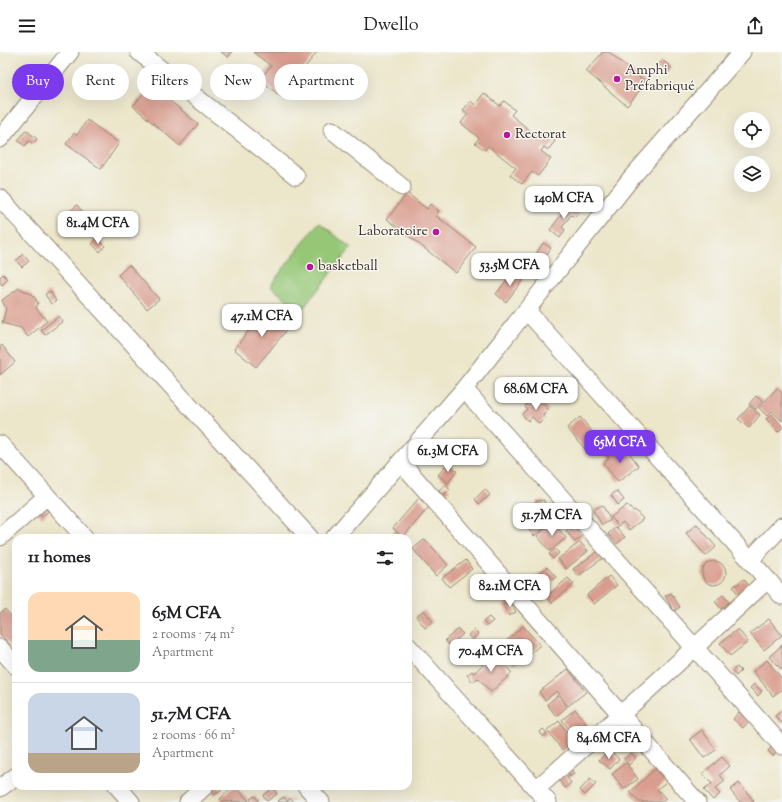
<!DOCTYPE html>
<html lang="en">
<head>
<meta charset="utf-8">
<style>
	body { margin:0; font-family:"Sorts Mill Goudy",serif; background:#f2f2f2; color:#202124; height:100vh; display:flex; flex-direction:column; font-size:15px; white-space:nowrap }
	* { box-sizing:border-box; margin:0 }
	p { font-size:13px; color:#757577 }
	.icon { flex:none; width:22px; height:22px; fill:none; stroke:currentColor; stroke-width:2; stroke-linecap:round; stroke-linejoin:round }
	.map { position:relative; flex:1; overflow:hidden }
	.drawer { position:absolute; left:12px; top:482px; width:400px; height:256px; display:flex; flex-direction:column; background:#fff; border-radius:12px; box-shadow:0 4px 16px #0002 }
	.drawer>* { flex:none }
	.hud { position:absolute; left:12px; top:12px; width:400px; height:36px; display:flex; gap:8px }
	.fabs { position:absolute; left:734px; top:60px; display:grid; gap:8px }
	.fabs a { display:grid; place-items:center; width:36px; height:36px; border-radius:50%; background:#fff; box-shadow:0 4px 16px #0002; font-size:20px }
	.price { position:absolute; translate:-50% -34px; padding:0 9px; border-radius:8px; background:#fff; color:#222; font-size:13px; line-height:26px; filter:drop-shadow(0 1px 2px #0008) }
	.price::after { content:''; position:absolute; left:50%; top:24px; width:12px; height:9px; margin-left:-6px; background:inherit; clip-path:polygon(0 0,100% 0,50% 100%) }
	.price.on { background:#7c3aed; color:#fff }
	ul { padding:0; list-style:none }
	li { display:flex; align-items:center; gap:12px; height:100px; padding:0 16px }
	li+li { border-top:1px solid #e0e0e0 }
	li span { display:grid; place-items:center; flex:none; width:112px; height:80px; border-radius:12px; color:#555 }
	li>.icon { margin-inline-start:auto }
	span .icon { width:48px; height:48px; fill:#fffc; stroke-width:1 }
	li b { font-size:17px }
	h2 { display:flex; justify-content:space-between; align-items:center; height:48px; padding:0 16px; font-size:17px }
	.tag { padding:0 14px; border-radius:18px; background:#fff; box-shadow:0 4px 16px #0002; font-size:14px; line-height:36px }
	.tag.on { background:#7c3aed; color:#fff }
	header { display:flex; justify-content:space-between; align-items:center; height:52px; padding:0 16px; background:#fff; font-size:18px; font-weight:600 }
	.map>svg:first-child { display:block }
</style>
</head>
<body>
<header><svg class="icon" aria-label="menu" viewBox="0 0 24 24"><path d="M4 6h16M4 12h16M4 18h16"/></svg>Dwello<svg class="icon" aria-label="share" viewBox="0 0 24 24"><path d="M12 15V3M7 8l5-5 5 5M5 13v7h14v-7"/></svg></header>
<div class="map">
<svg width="782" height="750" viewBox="0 0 782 750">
	<rect width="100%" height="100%" fill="#f6f6f2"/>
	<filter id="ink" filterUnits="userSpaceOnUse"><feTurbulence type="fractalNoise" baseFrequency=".025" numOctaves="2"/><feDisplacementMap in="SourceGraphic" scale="8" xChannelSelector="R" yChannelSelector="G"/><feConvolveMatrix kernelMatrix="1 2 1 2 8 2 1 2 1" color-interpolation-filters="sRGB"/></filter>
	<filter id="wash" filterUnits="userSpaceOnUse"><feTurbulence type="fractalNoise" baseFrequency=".012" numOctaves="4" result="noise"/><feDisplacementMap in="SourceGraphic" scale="16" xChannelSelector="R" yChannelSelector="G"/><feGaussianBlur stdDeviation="0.9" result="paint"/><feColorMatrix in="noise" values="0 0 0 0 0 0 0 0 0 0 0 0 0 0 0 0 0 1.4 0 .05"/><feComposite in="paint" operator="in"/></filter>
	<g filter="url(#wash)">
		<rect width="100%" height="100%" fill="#ece6ca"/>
		<path fill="#95c777" stroke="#68784a" d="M319,170L351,196L301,259L270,234Z"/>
		<g id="blocks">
			<g fill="#d99c8e">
				<path d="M221,0H232L228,5Z"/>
				<path d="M253,0H317L281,45L260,27L271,14Z"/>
				<path d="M603,0H609L646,31L627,54L586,19Z"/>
				<path d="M662,8L671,15L666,23L657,15Z"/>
				<path d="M151,33L198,72L180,94L133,54Z"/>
				<path d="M484,41L500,54L504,49L515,58L511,63L538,85L543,80L555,89L548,98L544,95L541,99L551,107L538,124L532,120L522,132L510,123L516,116L488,94L485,98L475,91L479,86L461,71L468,62L463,58L471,49L475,53Z"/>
				<path d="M87,68L119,91L101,117L66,92L74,81L77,83Z"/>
				<path d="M26,78L37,87L33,92L29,89L25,94L18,89Z"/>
				<path d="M407,141L427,157L430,152L439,159L435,163L476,195L456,221L387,167Z"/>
				<path d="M570,151L580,158L575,165L571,163L562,175L565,178L560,186L550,178Z"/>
				<path d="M77,153L86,164L78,172L68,161Z"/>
				<path d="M97,186L105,194L100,200L92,192Z"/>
				<path d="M543,191L551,196L544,207L536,202Z"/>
				<path d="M23,202L29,209L22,215L16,209Z"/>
				<path d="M129,213L159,247L147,257L118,223Z"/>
				<path d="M513,220L523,228L506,250L496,242Z"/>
				<path d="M3,222L8,227L2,233L0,231V225Z"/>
				<path d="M19,236L31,242L35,246L38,251L36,256L47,269L28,285L21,276L2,271L6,257L2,248Z"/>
				<path d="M50,239L56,249L51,252L45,242Z"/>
				<path d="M267,256L289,275L256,315L234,297Z"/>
				<path d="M59,264L63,269L45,283L41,278Z"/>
				<path d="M2,293L15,310L0,323V295Z"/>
				<path d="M777,336L782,341V369L772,359L767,364L759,356Z"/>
				<path d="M756,344L763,349L756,357L749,352Z"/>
				<path d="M539,347L549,358L543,363L545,366L539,372L532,365L528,369L522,362L527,357L525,354L532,348L535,351Z"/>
				<path d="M750,354L760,363L749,376L738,367Z"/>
				<path d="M772,362L782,374V376L778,380L766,367Z"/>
				<path d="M580,365L603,392L590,403L567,376Z"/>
				<path d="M620,395L624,400L627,398L639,414L618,430L603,411L609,406L605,401L612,396L615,400Z"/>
				<path d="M448,411L457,419L448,431L438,423Z"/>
				<path d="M446,433L450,438L443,444L439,439Z"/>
				<path d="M485,437L490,443L479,452L475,447Z"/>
				<path d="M617,439L624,448L618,453L611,443Z"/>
				<path d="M419,446L429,455L403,485L393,476Z"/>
				<path d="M544,448L545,459L537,460L536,449Z"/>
				<path d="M42,453L48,459L42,465L36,459Z"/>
				<path d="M527,453L546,475L534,484L516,463Z"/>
				<path d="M602,453L611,468L602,473L593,458Z"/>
				<path d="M627,453L633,459L635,458L643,467L629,478L623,470L618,474L611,465Z"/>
				<path d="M561,458L570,467L562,475L553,466Z"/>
				<path d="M553,470L566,486L550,499L537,484Z"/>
				<path d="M574,472L583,483L575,490L566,479Z"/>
				<path d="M697,472L716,495L706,504L686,481Z"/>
				<path d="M616,475L625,485L617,492L608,482Z"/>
				<path d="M396,480L401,486H389Z"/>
				<path d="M425,487L448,513L436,524L413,497Z"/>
				<path d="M580,490L588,499L566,517L558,507Z"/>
				<path d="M555,497L559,501L553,507L549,502Z"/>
				<path d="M598,499L603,506L578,524L573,517Z"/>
				<path d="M466,508L472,517L449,535L442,526Z"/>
				<circle cx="714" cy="521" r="12"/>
				<path d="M547,515L556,525L532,545L523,535Z"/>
				<path d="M609,524L617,533L594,552L587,543Z"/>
				<path d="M568,526L574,532L552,551L547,544Z"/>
				<path d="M744,527L749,534L738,542L733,535Z"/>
				<path d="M671,541L680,555L674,559L665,544Z"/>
				<path d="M723,543L729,550L721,557L715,549Z"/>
				<path d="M510,549L516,560L509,564L503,553Z"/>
				<path d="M5,557L16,570V589L11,594L0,582V561Z"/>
				<path d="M424,558L433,570L425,576L416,564Z"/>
				<path d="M489,565L493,569L487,574L483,570Z"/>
				<path d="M769,567L782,583L764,598L750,581Z"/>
				<path d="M523,574L540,593L522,609L514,600L510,603L517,610L514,613L500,598L503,596L507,600L510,597L504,591Z"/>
				<path d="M458,577L463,582L450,594L445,588Z"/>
				<path d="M738,577L748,590L730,604L720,591Z"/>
				<path d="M474,578L478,582L472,588L468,583Z"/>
				<path d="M782,593V618L769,605Z"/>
				<path d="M494,602L512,621L491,640L478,626L473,630L467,623L472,619L474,621Z"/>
				<path d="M767,608L782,627V637L773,644L753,619Z"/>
				<path d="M737,615L741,619L736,624L732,619Z"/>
				<path d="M568,617L586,640L568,654L557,639L545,648L539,640Z"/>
				<path d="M754,632L762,639L758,644L750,636Z"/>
				<path d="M558,643L567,655L556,664L547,652Z"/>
				<path d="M575,657L589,675L576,686L562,668Z"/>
				<path d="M782,658V672L775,664Z"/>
				<path d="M739,660L749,669L743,676L733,667Z"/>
				<path d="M559,669L574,689L562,698L547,678Z"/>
				<path d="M543,677L547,681L543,685L539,681Z"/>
				<path d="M702,678L716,698L704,706L690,687Z"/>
				<path d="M773,693L778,698L773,704L768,699Z"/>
				<path d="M609,698L619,707L610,717L599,708Z"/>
				<path d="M631,701L636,706L629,713L624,707Z"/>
				<path d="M722,705L730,714L720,723L725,729L715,737L720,742L713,748L704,738L712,732L702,722Z"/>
				<path d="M626,711L638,727L624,737L612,722Z"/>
				<path d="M571,717L574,722L569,725L566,719Z"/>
				<path d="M655,717L666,730L657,737L666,747L662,750H639L630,740Z"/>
				<path d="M564,721L571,731L565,736L557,726Z"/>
				<path d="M590,727L596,732L585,743L580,738Z"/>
				<path d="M739,731L754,749L753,750H740L730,738Z"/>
				<path d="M215,734H218L221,739L214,743L211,737Z"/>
				<path d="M234,734H240L237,736L249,749L223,750L220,747Z"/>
				<path d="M273,736L277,742L267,749L263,743Z"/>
				<path d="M255,744L259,750H252L250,747Z"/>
				<path d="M284,745L287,749L291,746L294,750H279L278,749Z"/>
			</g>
		</g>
	</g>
	<g filter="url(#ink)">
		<use href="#blocks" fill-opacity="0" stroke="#948874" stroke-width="1"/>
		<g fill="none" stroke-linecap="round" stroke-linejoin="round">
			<g stroke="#948874" stroke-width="19">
				<g id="minor">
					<path d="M139,0L296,124"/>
					<path d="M332,78L402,135"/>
					<path d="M0,87L70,0"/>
					<path d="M0,146L310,486"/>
					<path d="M527,259L782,544"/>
					<path d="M464,337L542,424L782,694"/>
					<path d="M0,392L85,486"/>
					<path d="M401,410L697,750"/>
					<path d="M0,485L47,444"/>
					<path d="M334,486L464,337L632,125L742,0"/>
					<path d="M750,508L782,474"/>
					<path d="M408,594L548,750"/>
					<path d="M0,596L16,614"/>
					<path d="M117,734L131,750"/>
					<path d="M306,734L321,750"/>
					<path d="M0,736L16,724"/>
					<path d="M536,737C615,669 692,599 767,528"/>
					<path d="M188,750L205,734"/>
				</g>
			</g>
			<use href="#minor" stroke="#fff" stroke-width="17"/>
		</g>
	</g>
	<g fill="#b5179e" stroke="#f6f6f2" stroke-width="1.5">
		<circle cx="617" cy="27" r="4"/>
		<circle cx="507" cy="83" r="4"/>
		<circle cx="436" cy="180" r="4"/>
		<circle cx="310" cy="215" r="4"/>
	</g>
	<g text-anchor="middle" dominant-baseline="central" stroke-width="3" stroke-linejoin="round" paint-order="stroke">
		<g font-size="14" fill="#3b2a1e" stroke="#f6f6f2" text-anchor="start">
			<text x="625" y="19">Amphi<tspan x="625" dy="16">Préfabriqué</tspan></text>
			<text x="515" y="83">Rectorat</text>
			<text x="428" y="180" text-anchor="end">Laboratoire</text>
			<text x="318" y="215">basketball</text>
		</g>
	</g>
</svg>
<div class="fabs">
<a><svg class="icon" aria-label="locate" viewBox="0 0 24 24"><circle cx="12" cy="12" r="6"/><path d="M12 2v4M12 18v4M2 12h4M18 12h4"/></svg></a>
<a><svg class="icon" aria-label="layers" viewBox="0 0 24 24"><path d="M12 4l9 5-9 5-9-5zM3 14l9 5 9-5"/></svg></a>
</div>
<b class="price" style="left:564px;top:168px">140M CFA</b>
<b class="price" style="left:98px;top:193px">81.4M CFA</b>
<b class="price" style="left:510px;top:235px">53.5M CFA</b>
<b class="price" style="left:262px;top:286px">47.1M CFA</b>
<b class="price" style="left:536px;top:359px">68.6M CFA</b>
<b class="price on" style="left:620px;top:412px">65M CFA</b>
<b class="price" style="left:448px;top:421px">61.3M CFA</b>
<b class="price" style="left:552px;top:485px">51.7M CFA</b>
<b class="price" style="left:510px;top:556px">82.1M CFA</b>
<b class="price" style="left:491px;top:621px">70.4M CFA</b>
<b class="price" style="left:609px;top:708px">84.6M CFA</b>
<div class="hud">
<a class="tag on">Buy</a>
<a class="tag">Rent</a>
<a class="tag">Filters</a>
<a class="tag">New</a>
<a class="tag">Apartment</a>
</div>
<section class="drawer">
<h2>11 homes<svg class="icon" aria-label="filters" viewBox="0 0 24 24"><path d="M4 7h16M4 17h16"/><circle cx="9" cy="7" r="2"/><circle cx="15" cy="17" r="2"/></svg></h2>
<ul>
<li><span style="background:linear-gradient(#ffd9b3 60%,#7fa58c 0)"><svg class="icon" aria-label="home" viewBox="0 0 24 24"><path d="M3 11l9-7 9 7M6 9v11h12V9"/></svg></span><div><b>65M CFA</b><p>2 rooms · 74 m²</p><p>Apartment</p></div></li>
<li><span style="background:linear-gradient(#c9d6e8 75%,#b9a48a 0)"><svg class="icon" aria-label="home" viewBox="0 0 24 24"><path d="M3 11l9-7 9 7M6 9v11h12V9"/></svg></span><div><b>51.7M CFA</b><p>2 rooms · 66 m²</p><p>Apartment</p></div></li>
</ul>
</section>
</div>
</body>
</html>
